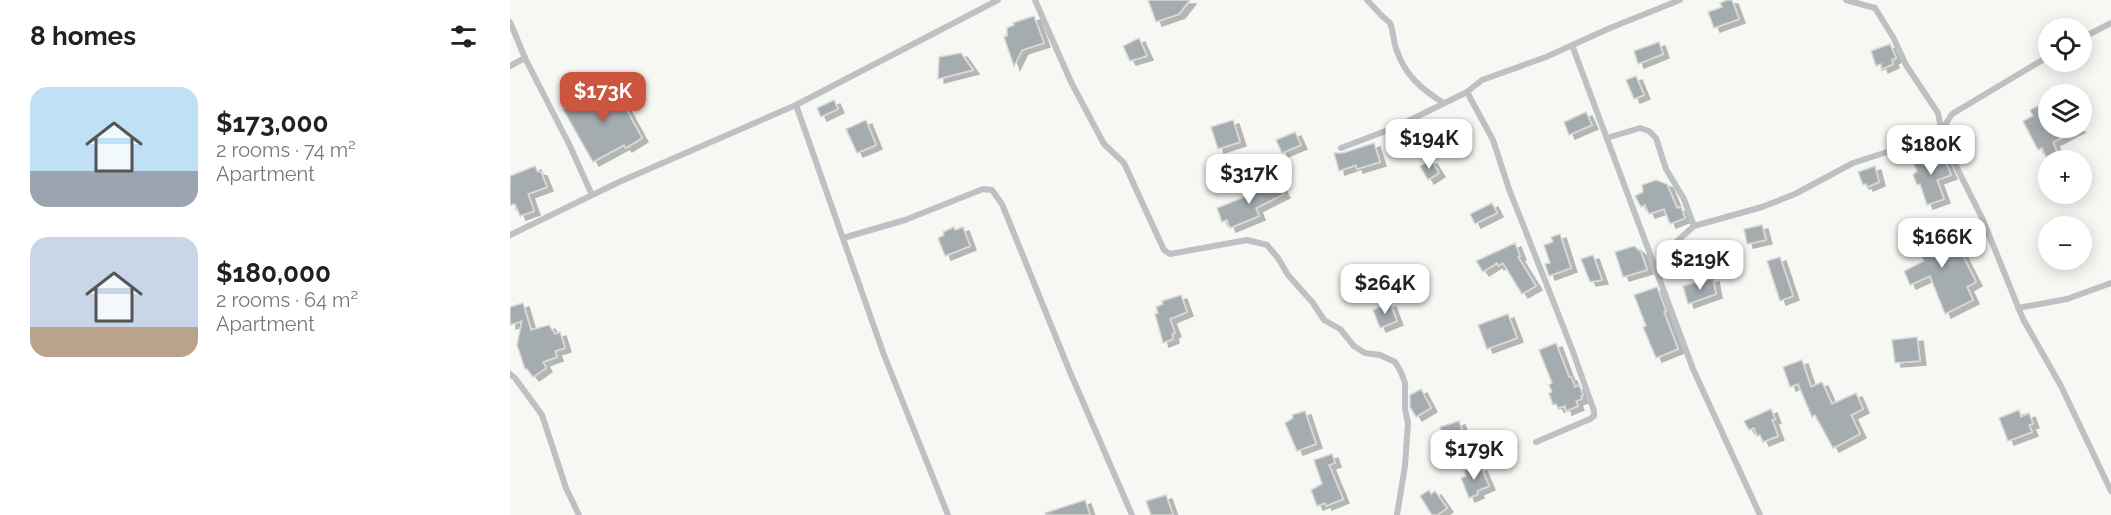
<!DOCTYPE html>
<html lang="en">
<head>
<meta charset="utf-8">
<style>
	body { margin:0; font-family:Raleway,sans-serif; background:#f2f2f2; color:#222; height:100vh; display:flex; flex-direction:column; font-size:22px; white-space:nowrap }
	* { box-sizing:border-box; margin:0 }
	p { font-size:20px; color:#767676 }
	.icon { flex:none; width:33px; height:33px; fill:none; stroke:currentColor; stroke-width:2; stroke-linecap:round; stroke-linejoin:round }
	.map { position:relative; flex:1; overflow:hidden }
	.side { display:flex; flex-direction:column; background:#fff; width:510px }
	.side>* { flex:none }
	.buttons { position:absolute; left:1528px; top:18px; display:grid; gap:12px }
	.buttons a { display:grid; place-items:center; width:54px; height:54px; border-radius:50%; background:#fff; box-shadow:0 3px 15px #0003; font-size:30px }
	.price { position:absolute; translate:-50% -51px; padding:0 14px; border-radius:12px; background:#fff; color:#222; font-size:20px; line-height:39px; filter:drop-shadow(0 2px 3px #0008) }
	.price::after { content:''; position:absolute; left:50%; top:36px; width:18px; height:14px; margin-left:-9px; background:inherit; clip-path:polygon(0 0,100% 0,50% 100%) }
	.price.selected { background:#cc553f; color:#fff }
	ul { padding:0; list-style:none }
	li { display:flex; align-items:center; gap:18px; height:150px; padding:0 30px }
	li span { display:grid; place-items:center; flex:none; width:168px; height:120px; border-radius:18px; color:#555 }
	li>.icon { margin-inline-start:auto }
	span .icon { width:72px; height:72px; fill:#fffc; stroke-width:1 }
	li b { font-size:26px }
	h2 { display:flex; justify-content:space-between; align-items:center; height:72px; padding:0 30px; font-size:26px }
	main { display:flex; flex:1; min-height:0 }
	.map>svg:first-child { display:block }
</style>
</head>
<body>
<main>
<section class="side">
<h2>8 homes<svg class="icon" aria-label="filters" viewBox="0 0 24 24"><path d="M4 7h16M4 17h16"/><circle cx="9" cy="7" r="2"/><circle cx="15" cy="17" r="2"/></svg></h2>
<ul>
<li><span style="background:linear-gradient(#bfe0f5 70%,#9aa5b1 0)"><svg class="icon" aria-label="home" viewBox="0 0 24 24"><path d="M3 11l9-7 9 7M6 9v11h12V9"/></svg></span><div><b>$173,000</b><p>2 rooms · 74 m²</p><p>Apartment</p></div></li>
<li><span style="background:linear-gradient(#c9d6e8 75%,#b9a48a 0)"><svg class="icon" aria-label="home" viewBox="0 0 24 24"><path d="M3 11l9-7 9 7M6 9v11h12V9"/></svg></span><div><b>$180,000</b><p>2 rooms · 64 m²</p><p>Apartment</p></div></li>
</ul>
</section>
<div class="map">
<svg width="1601" height="515" viewBox="0 0 1601 515">
	<defs>
		<filter id="shadow"><feDropShadow dx="6" dy="4" stdDeviation="0" flood-color="#0004"/></filter>
	</defs>
	<rect width="100%" height="100%" fill="#f7f7f4"/>
	<g fill="#a5acb0" stroke="#d8d8d7" stroke-width="1.5" filter="url(#shadow)">
		<path d="M638,0H680L669,14L646,22Z"/>
		<path d="M1217,0H1222L1229,19L1204,28L1198,12L1212,7L1210,3Z"/>
		<path d="M524,16L534,43L512,50L504,66L494,37L497,36V28L504,25L503,23Z"/>
		<path d="M629,38L637,56L620,61L613,46Z"/>
		<path d="M1149,42L1153,54L1128,64L1124,51Z"/>
		<path d="M1380,44L1386,58L1382,60L1383,64L1372,69L1371,64L1366,66L1361,51Z"/>
		<path d="M451,53L463,70L428,79L429,57Z"/>
		<path d="M1126,76L1134,95L1124,99L1116,80Z"/>
		<path d="M102,83L132,138L116,148L114,145L83,162L53,109Z"/>
		<path d="M324,100L328,109L311,117L307,108Z"/>
		<path d="M1530,105L1534,113L1539,110V128H1570L1543,142L1547,152L1536,157L1532,148L1528,150L1513,121L1523,116L1520,110Z"/>
		<path d="M1076,112L1082,125L1059,135L1054,122Z"/>
		<path d="M356,120L366,145L347,153L336,129Z"/>
		<path d="M723,120L730,142L708,149L701,127Z"/>
		<path d="M785,132L791,145L772,153L766,140Z"/>
		<path d="M864,143L870,162L847,169L846,165L829,171L824,153H833Z"/>
		<path d="M1430,150L1441,175L1427,180L1434,199L1417,205L1410,184L1407,185L1403,175L1407,171L1403,162Z"/>
		<path d="M921,160L929,173L918,180L910,166Z"/>
		<path d="M25,166L27,171L31,172L37,187L18,194L24,211L10,216L5,204L0,205V176Z"/>
		<path d="M1365,166L1369,182L1357,187L1356,184L1353,185L1348,172Z"/>
		<path d="M766,179L774,194L746,208L749,216L720,228L717,220L712,222L707,208L754,189L753,186Z"/>
		<path d="M1146,180L1157,184L1167,208L1171,207L1175,218L1160,224L1154,209L1139,214L1135,205L1131,207L1125,196L1133,192L1132,185Z"/>
		<path d="M982,203L987,213L965,224L960,214Z"/>
		<path d="M1424,224L1433,247L1446,242L1466,282L1457,287L1463,300L1435,314L1420,276L1400,285L1394,271L1414,261L1401,233Z"/>
		<path d="M1252,225L1256,240L1237,244L1234,229Z"/>
		<path d="M444,227L445,230L453,227L460,246L435,256L428,238L434,235L433,232Z"/>
		<path d="M1050,234L1061,268L1039,276L1035,264L1040,263L1034,245L1043,242L1041,237Z"/>
		<path d="M1005,243L1010,256L1008,257L1026,286L1012,294L993,263L988,266L987,263L973,272L966,261Z"/>
		<path d="M1124,246L1131,252L1137,270L1113,277L1105,252Z"/>
		<path d="M1083,255L1092,280L1080,282L1071,259Z"/>
		<path d="M1270,257L1283,296L1270,301L1257,261Z"/>
		<path d="M1203,278L1206,294L1178,304L1173,286Z"/>
		<path d="M1147,287L1156,311L1154,312L1168,349L1146,358L1133,327L1136,326L1124,295Z"/>
		<path d="M671,295L677,312L660,319L665,333L662,334L663,339L653,343L645,314L648,313L646,307L653,304L652,301Z"/>
		<path d="M13,303L21,330L39,325L45,334L50,332L55,348L45,351L47,357L33,362L36,368L23,377L17,369H15L7,345L12,321L0,325V307Z"/>
		<path d="M880,303L887,321L870,328L863,310Z"/>
		<path d="M998,314L1007,338L977,349L968,325Z"/>
		<path d="M1407,337L1410,361L1385,363L1382,340Z"/>
		<path d="M1046,343L1059,377H1061L1065,387L1069,385L1073,395L1071,396L1072,399L1066,401L1068,406L1056,411L1055,406L1048,408L1046,404L1043,405L1039,393L1042,392L1039,385L1042,383L1029,350Z"/>
		<path d="M1292,360L1301,387L1312,382L1322,404L1346,393L1353,409L1341,415L1350,434L1323,448L1305,415L1302,417L1288,384L1280,387L1273,367Z"/>
		<path d="M911,389L921,408L906,417L900,407V395Z"/>
		<path d="M1261,409L1265,419L1262,420L1268,436L1253,442L1250,435L1247,436L1244,428L1239,430L1234,421Z"/>
		<path d="M1509,410L1511,417L1519,413L1523,424L1519,425L1522,432L1498,441L1489,418Z"/>
		<path d="M795,411L806,444L787,451L775,423L783,418L782,415Z"/>
		<path d="M949,421L955,438L935,444L930,427Z"/>
		<path d="M822,454L825,463L819,465L833,499L816,506L815,503L807,506L801,490L812,484L804,460Z"/>
		<path d="M964,467L965,470L971,467L979,486L967,491L968,494L959,498L951,478L956,476L954,471Z"/>
		<path d="M919,490L921,494L925,491L937,508L927,515H922L910,496Z"/>
		<path d="M656,495L663,515H641L636,501Z"/>
		<path d="M575,500L580,515H536L535,513Z"/>
	</g>
	<g fill="none" stroke-linecap="round" stroke-linejoin="round">
		<g stroke="#bdc1c4" stroke-width="6">
			<path d="M525,0L561,82L594,144L614,163L654,250L660,254L737,240L757,245L768,258L778,275L803,303L814,320L830,329L844,346L855,353L870,355L885,362L891,372L895,383V409L898,423L895,466L887,515"/>
			<path d="M857,0L871,15L880,23C884,32 883,42 887,51C895,75 912,90 934,103"/>
			<path d="M1336,0L1365,8L1383,37L1396,65L1428,113L1432,133"/>
			<path d="M0,22L15,58L60,146L82,195"/>
			<path d="M1572,38L1601,23"/>
			<path d="M1062,45L1183,369L1250,515"/>
			<path d="M1539,56L1442,114L1435,125L1433,140L1473,220L1513,319L1551,386L1601,491"/>
			<path d="M0,66L15,58"/>
			<path d="M957,92L983,140L999,189L1062,349L1084,411V416L1080,419L1026,442"/>
			<path d="M286,105L374,355L438,515"/>
			<path d="M1097,138L1130,128L1139,131L1146,138L1156,169L1174,199L1184,226"/>
			<path d="M831,148L886,127L957,92L972,80L1036,57L1100,28L1170,0"/>
			<path d="M0,235L109,182L286,105L488,0"/>
			<path d="M333,238L395,220L473,189L482,190L492,204L560,372L622,515"/>
			<path d="M1146,267L1165,243L1184,226L1252,207L1285,194L1343,163L1405,143L1431,129"/>
			<path d="M1508,308L1557,299L1601,283"/>
			<path d="M0,374L5,378L32,415L56,488L69,515"/>
		</g>
	</g>
</svg>
<div class="buttons">
<a><svg class="icon" aria-label="locate" viewBox="0 0 24 24"><circle cx="12" cy="12" r="6"/><path d="M12 2v4M12 18v4M2 12h4M18 12h4"/></svg></a>
<a><svg class="icon" aria-label="layers" viewBox="0 0 24 24"><path d="M12 4l9 5-9 5-9-5zM3 14l9 5 9-5"/></svg></a>
<a>+</a>
<a>−</a>
</div>
<b class="price selected" style="left:93px;top:123px">$173K</b>
<b class="price" style="left:919px;top:170px">$194K</b>
<b class="price" style="left:1421px;top:176px">$180K</b>
<b class="price" style="left:739px;top:205px">$317K</b>
<b class="price" style="left:1432px;top:269px">$166K</b>
<b class="price" style="left:1190px;top:291px">$219K</b>
<b class="price" style="left:875px;top:315px">$264K</b>
<b class="price" style="left:964px;top:481px">$179K</b>
</div>
</main>
</body>
</html>
